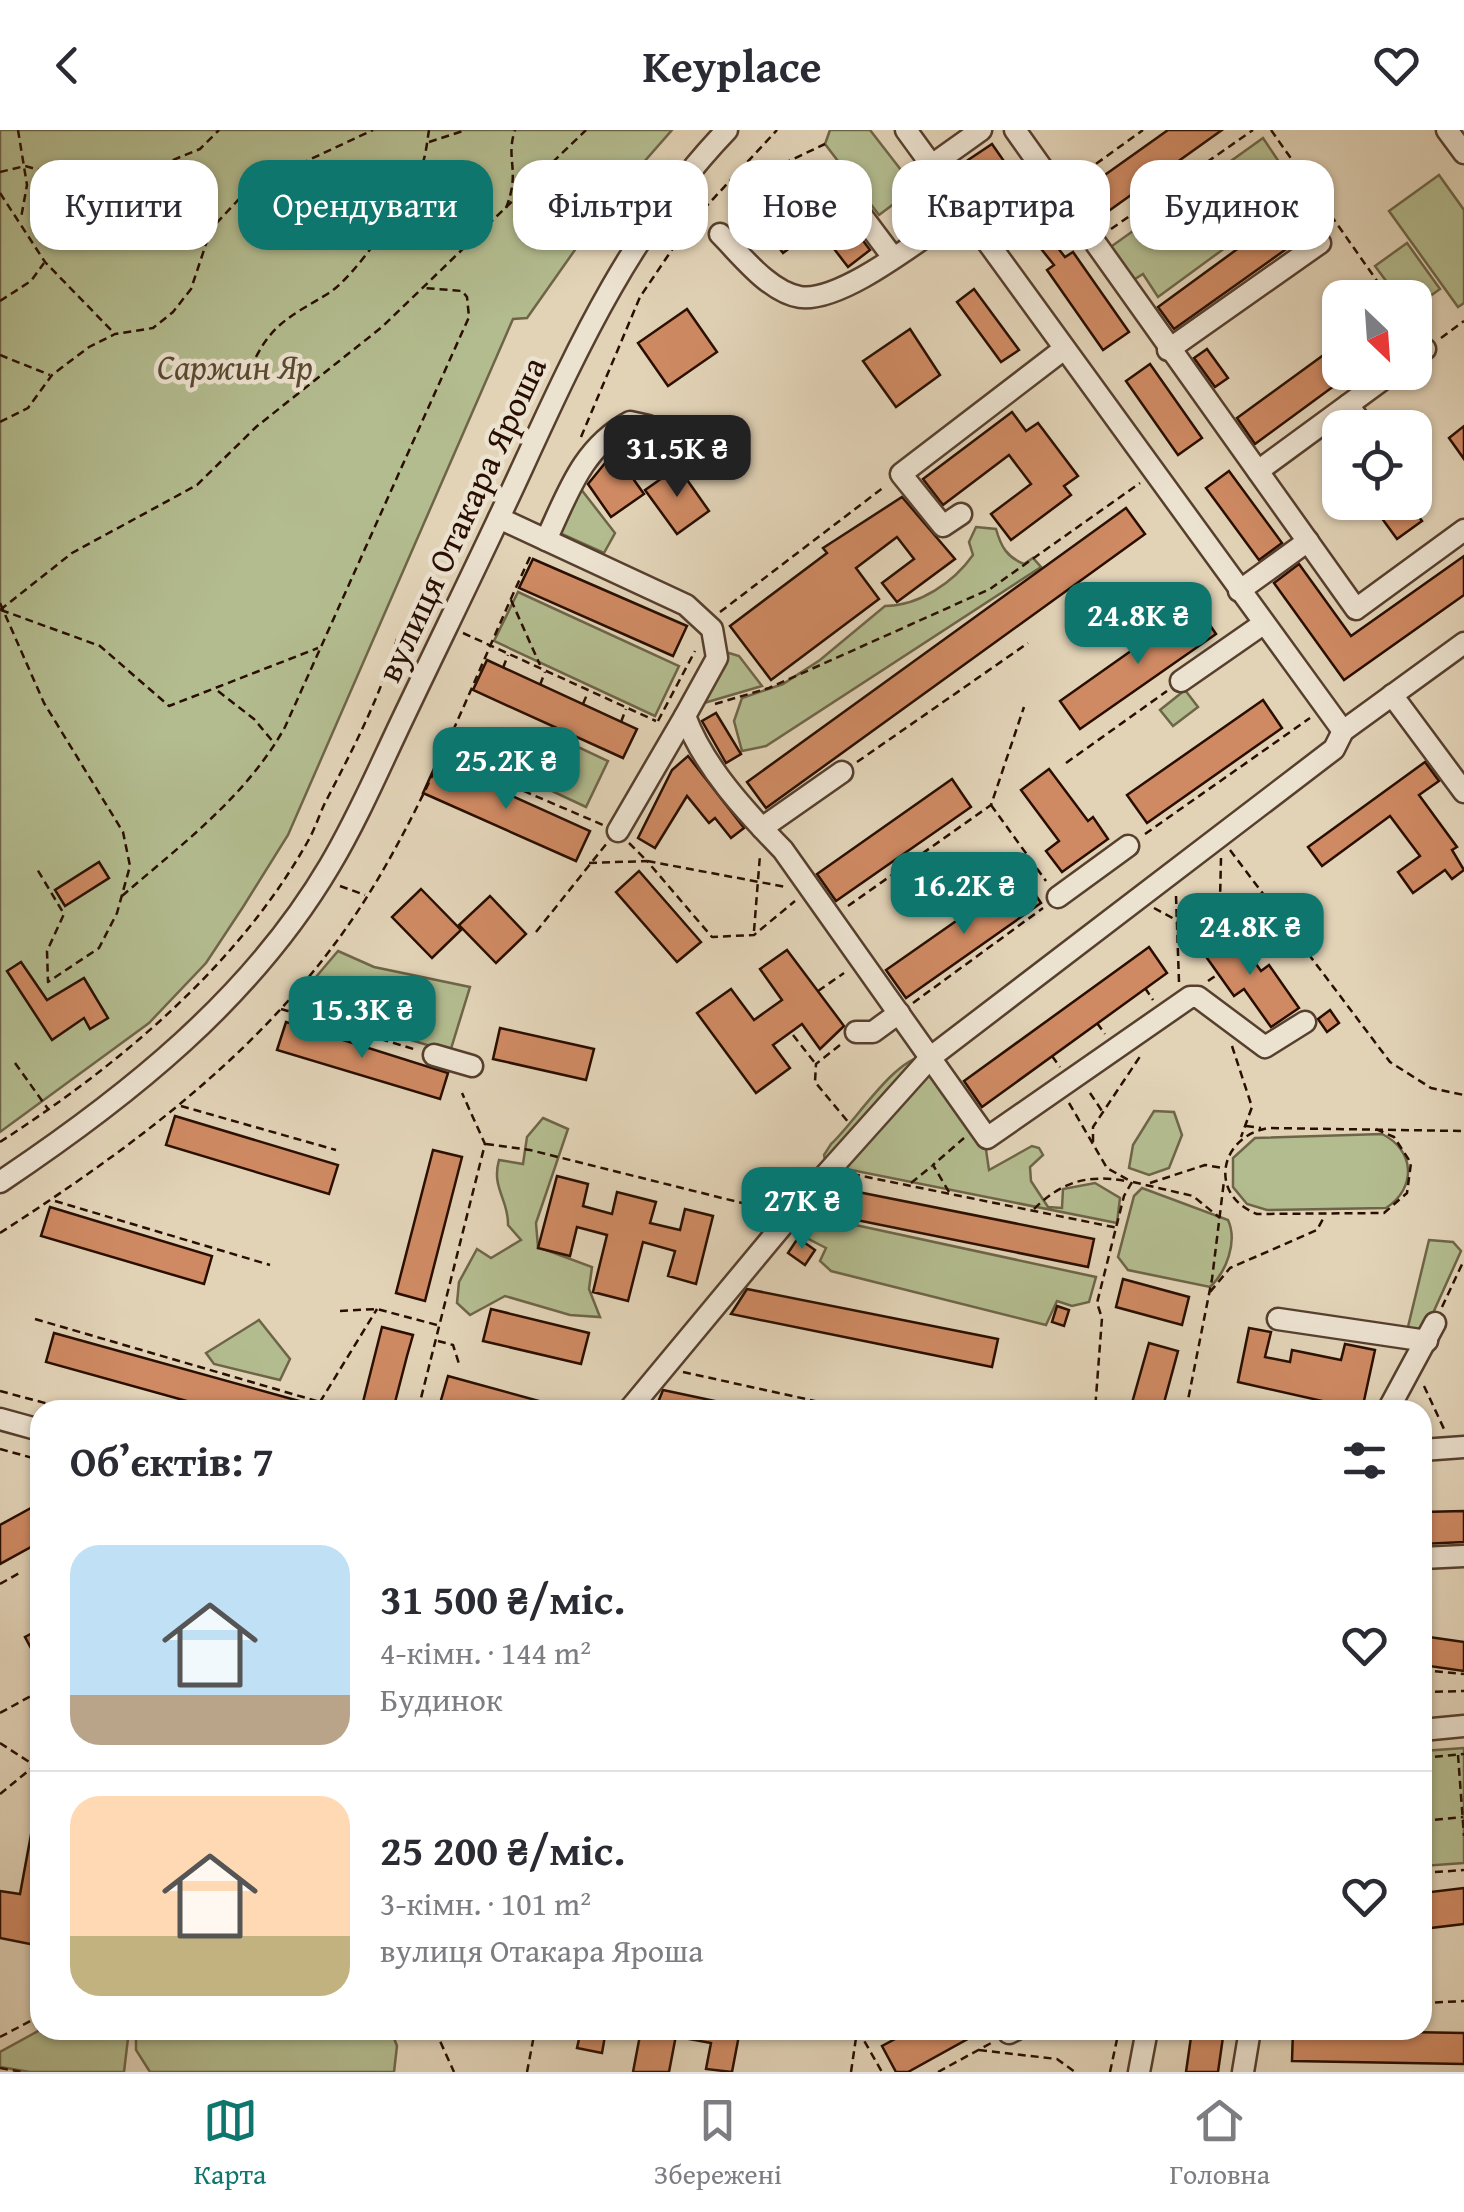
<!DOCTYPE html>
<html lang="uk">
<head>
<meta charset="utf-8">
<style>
	body { margin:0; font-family:"Gentium Book Plus",serif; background:#f2f2f3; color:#2b2b33; height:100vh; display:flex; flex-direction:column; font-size:38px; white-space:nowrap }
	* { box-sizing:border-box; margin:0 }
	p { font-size:32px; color:#7c7c81 }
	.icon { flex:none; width:55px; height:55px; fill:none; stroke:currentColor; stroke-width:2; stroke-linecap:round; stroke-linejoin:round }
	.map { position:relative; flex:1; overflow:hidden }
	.panel { position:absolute; left:30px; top:1270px; width:1402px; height:640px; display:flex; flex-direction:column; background:#fff; border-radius:30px; box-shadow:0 2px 8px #0004 }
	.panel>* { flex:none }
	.banner { position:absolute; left:30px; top:30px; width:1405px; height:90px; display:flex; gap:20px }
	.needle { width:65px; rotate:155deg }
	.fabs { position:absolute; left:1322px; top:150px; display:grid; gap:20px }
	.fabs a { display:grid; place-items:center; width:110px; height:110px; border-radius:20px; background:#fff; box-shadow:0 2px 8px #0004; font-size:50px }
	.price { position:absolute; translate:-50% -85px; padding:0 22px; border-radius:20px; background:#0f766e; color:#fff; font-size:32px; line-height:65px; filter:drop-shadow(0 2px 5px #0008) }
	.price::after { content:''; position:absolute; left:50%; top:60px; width:30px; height:22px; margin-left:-15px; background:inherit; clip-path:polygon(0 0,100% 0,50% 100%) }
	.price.current { background:#222; color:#fff }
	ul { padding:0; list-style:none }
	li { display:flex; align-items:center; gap:30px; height:250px; padding:0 40px }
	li+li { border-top:2px solid #e1e1e2 }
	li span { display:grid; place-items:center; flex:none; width:280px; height:200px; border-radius:30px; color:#555 }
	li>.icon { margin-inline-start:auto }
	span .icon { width:120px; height:120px; fill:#fffc; stroke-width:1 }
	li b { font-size:42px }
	h2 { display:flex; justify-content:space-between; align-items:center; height:120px; padding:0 40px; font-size:42px }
	.tag { padding:0 35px; border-radius:30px; background:#fff; box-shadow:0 2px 8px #0004; font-size:35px; line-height:90px }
	.tag.current { background:#0f766e; color:#fff }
	header { display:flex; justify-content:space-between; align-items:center; height:130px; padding:0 40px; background:#fff; font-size:45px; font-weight:700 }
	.dock { display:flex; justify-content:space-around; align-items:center; height:140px; border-top:2px solid #e1e1e2; background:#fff; font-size:28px; color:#7c7c81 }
	.dock a { display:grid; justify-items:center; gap:5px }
	.dock .current { color:#0f766e }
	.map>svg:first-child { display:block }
</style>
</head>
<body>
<header><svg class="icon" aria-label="back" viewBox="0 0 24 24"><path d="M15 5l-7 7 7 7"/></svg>Keyplace<svg class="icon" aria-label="heart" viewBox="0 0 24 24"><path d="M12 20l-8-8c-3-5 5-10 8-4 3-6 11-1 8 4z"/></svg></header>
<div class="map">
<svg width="1464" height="1942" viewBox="0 0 1464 1942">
	<rect width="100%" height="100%" fill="#e2d3b7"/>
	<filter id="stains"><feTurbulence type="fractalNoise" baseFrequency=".002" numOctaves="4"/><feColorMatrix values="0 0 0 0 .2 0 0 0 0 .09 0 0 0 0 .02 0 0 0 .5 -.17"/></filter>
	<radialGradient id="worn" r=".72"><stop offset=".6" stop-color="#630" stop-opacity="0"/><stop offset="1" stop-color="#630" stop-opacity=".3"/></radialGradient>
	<g fill="#b3bc8f" stroke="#6e6548" stroke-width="2.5">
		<path d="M0,0H672L608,73L527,188L513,189L288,705L243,777L206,833L149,893L0,1002Z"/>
		<path d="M830,0H870L915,58L879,85L825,14Z"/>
		<path d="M1263,8L1300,63L1158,167L1143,144L1127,154L1105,121Z"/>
		<path d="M1439,45L1464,80V173L1458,177L1389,81Z"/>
		<path d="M1407,113L1440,159L1415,177V168L1398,167L1375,136Z"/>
		<path d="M577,354L615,403L604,423L555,401Z"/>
		<path d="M976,397L996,399C1001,417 1007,427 1024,434L1033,428L1041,437L766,616L742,621L734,591L742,568L783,554L820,530L885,476C919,476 954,452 973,425L969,412Z"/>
		<path d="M518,462L679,536L655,586L494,511Z"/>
		<path d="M729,523L739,526L762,556L704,573L700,568Z"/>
		<path d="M1185,560L1198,577L1173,596L1160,580Z"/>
		<path d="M544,601L608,631L586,677L522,647Z"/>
		<path d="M338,821L374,837L470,857L450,922L293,874Z"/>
		<path d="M924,926L985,1013L989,1040L1032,1016L1039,1018L1043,1025L1030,1037L1031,1051L1048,1077L1062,1078L1063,1059L1095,1053L1120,1068L1117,1093L826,1035L824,1025L831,1014C855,992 893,930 924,926Z"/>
		<path d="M1154,981L1174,982L1182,1005L1169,1038L1149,1045L1129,1038L1133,1015Z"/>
		<path d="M543,988L568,999L536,1093L538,1117L592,1137L589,1159L600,1187L570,1185L505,1166L470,1185L457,1173L459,1152L477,1119L491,1128L521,1110L508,1095C509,1070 491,1058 499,1030L523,1034L527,1007Z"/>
		<path d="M1382,1004C1415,1020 1417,1058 1386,1078L1267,1080L1247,1074L1233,1057V1028L1255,1008Z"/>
		<path d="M828,1052L823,1088L1096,1147L1089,1172L1072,1176L1057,1171L1046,1195L831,1141L820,1131L826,1118L799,1104L795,1094Z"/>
		<path d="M1142,1058L1228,1090C1238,1112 1226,1142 1210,1157L1128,1140L1118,1127L1134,1066Z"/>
		<path d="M1429,1110L1453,1112L1461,1121L1424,1203L1407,1201Z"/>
		<path d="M259,1190L290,1229L280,1250L214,1234L206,1223Z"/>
		<path d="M1464,1618V1733L1423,1736V1621Z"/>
		<path d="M40,1900H129L124,1942H30L0,1937V1922Z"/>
		<path d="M136,1900H391L397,1916L394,1942H150L136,1920Z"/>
	</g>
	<g fill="#cf8a63" stroke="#290e00" stroke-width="2.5">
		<path d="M1168,0H1222L1096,90L1078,64Z"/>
		<path d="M992,14L1054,103L1049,107L1065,127L1073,122L1129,202L1103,220L1047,140L1054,135L1026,100L1020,104L968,30Z"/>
		<path d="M784,58L815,99L783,123L752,82Z"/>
		<path d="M1303,71L1320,95L1174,199L1158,177Z"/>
		<path d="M838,77L870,120L848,137L815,94Z"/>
		<path d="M974,159L1019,220L1001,232L957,172Z"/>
		<path d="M687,179L717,222L668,256L638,213Z"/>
		<path d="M910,199L940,245L896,277L863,231Z"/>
		<path d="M1340,213V242H1353L1255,314L1237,288Z"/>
		<path d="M1207,219L1228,248L1215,257L1194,228Z"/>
		<path d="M1150,234L1202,308L1178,325L1126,251Z"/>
		<path d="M1012,282L1026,301L1038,293L1078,346L1064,356L1071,365L1011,410L991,384L1031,354L1009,325L943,375L923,349Z"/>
		<path d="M1464,296V329L1449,308Z"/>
		<path d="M614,322L644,364L611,387L588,354Z"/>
		<path d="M678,337L709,381L677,404L645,360Z"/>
		<path d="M1229,341L1282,413L1259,430L1206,358Z"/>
		<path d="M902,367L955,429L897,472L882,453L914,429L897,407L856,438L879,469L771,550L730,496L827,423L823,418Z"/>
		<path d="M1370,372H1408L1422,391L1397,409Z"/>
		<path d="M1126,378L1145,404L766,678L747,652Z"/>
		<path d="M1464,426V465L1344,550L1274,453L1299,434L1351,506Z"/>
		<path d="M533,429L687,496L673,526L519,458Z"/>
		<path d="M1196,475L1216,504L1080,599L1060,571Z"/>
		<path d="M487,530L637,599L623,628L473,560Z"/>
		<path d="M1263,570L1282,598L1147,693L1127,665Z"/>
		<path d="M716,583L741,624L726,633L702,591Z"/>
		<path d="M688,626L744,698L731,708L715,688L709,693L687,666L655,718L638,708L672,640Z"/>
		<path d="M437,632L590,701L576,731L423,663Z"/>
		<path d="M1425,632L1439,651L1419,665L1457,717L1452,720L1464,740L1452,749L1445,740L1413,763L1398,742L1420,726L1390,686L1322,736L1308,717Z"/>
		<path d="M1049,639L1088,691L1093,687L1108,709L1062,742L1046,721L1059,711L1021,660Z"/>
		<path d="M952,649L971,677L836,771L817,744Z"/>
		<path d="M99,732L109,748L65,776L55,760Z"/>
		<path d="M639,741L701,812L677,832L616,762Z"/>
		<path d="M1022,745L1041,773L906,868L886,840Z"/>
		<path d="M421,759L461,800L432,828L392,787Z"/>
		<path d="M490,766L526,804L496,833L459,795Z"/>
		<path d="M1232,800L1261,841L1269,835L1299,878L1271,897L1244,859L1234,866L1202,821Z"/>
		<path d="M1149,817L1167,843L982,977L964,951Z"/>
		<path d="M787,820L844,896L820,919L802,894L773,915L790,938L756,963L697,883L731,859L754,890L782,870L760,839Z"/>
		<path d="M21,832L47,870L84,848L108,888L90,899L84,888L52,910L7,841Z"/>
		<path d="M1330,880L1339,893L1327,902L1318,889Z"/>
		<path d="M286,892L448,943L440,969L277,920Z"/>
		<path d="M500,898L594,919L586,950L493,929Z"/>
		<path d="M175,986L338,1035L329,1064L166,1015Z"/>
		<path d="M433,1020L462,1027L425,1171L396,1163Z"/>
		<path d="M557,1046L588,1054L583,1076L612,1084L617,1062L656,1072L650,1093L680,1100L685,1079L713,1086L696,1154L668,1146L675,1121L643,1112L628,1171L593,1162L607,1105L577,1097L570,1126L538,1118Z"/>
		<path d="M833,1057L1094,1109L1088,1137L827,1084Z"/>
		<path d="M50,1077L212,1126L204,1154L41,1106Z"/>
		<path d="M798,1108L815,1120L805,1135L788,1123Z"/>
		<path d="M1123,1149L1189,1167L1182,1195L1116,1177Z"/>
		<path d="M747,1159L998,1209L992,1237L731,1184Z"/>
		<path d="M1057,1176L1069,1180L1064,1196L1052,1192Z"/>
		<path d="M491,1179L589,1203L581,1234L483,1211Z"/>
		<path d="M382,1197L413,1205L407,1226L393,1280H361Z"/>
		<path d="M1249,1198L1271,1202L1265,1227L1290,1232L1292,1220L1341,1230L1345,1214L1375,1220L1362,1280L1238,1252Z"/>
		<path d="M54,1203L317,1276L316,1280H219L46,1232Z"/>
		<path d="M1149,1213L1178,1221L1162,1280H1130Z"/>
		<path d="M448,1246L557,1276V1280L439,1277Z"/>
		<path d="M663,1260L729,1274V1280H655Z"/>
		<path d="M40,1373V1412L0,1434V1395Z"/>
		<path d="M1464,1381V1412L1422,1414V1382Z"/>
		<path d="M40,1499V1535L25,1507Z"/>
		<path d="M1422,1506L1464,1512V1541L1422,1535Z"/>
		<path d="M33,1694L40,1695V1762L32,1793L40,1795V1816L0,1808V1761L20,1764Z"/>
		<path d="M1464,1758V1794L1422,1799V1763Z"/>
		<path d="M581,1900H606L602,1923L577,1918Z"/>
		<path d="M641,1900H677L669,1942H633Z"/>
		<path d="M679,1900H740L732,1942L706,1939L711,1913L678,1907Z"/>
		<path d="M912,1900H984L908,1942H896L882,1916Z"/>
		<path d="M1192,1900H1224L1218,1942H1186Z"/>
		<path d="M1293,1900L1464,1903V1934L1292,1931Z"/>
	</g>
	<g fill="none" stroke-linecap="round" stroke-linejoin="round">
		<g stroke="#573f2e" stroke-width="25">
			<g id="minor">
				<path d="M906,0L1343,601"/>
				<path d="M1015,0L1356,479L1464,400"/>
				<path d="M1447,0L1464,23"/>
				<path d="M932,35L981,0"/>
				<path d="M841,58L892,126"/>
				<path d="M720,104C741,125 769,162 800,167C843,173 926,104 964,80"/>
				<path d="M1168,220L1320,113"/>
				<path d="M1415,226L1425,219"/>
				<path d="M1348,275L1365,298"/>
				<path d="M1258,341L1393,242"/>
				<path d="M961,384L943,396L901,344L1064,219"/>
				<path d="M499,388L686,475L712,499L717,528L685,586C703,636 746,682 783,720L987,1008L1190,867H1198L1265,917L1305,892"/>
				<path d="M546,410C568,363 582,318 630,292L648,296"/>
				<path d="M1239,461L1308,411"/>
				<path d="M1181,551L1263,494"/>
				<path d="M1392,565L1464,662"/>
				<path d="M762,698L842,642"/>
				<path d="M618,701L685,586"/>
				<path d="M1058,767L1128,716"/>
				<path d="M856,902H873L899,883"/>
				<path d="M434,925L472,936"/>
				<path d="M0,1052C127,967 251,869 330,735C358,688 380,636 404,586C444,502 485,419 524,334C580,212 633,98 727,0"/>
				<path d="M1278,1189L1427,1211"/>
				<path d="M629,1280L811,1061L931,927L1334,619L1343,601L1464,513"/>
				<path d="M1388,1280L1435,1193"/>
				<path d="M0,1289L40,1300"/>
				<path d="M1422,1320L1464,1317"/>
				<path d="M1422,1428L1464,1426"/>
				<path d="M1422,1600L1464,1596"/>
				<path d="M1009,1903L1015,1900"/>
				<path d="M1139,1942L1147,1900"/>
				<path d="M1243,1942L1250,1900"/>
			</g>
		</g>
		<g stroke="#290e00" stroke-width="2.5" stroke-dasharray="8 5" stroke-linecap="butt">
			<path d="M18,0L27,55L21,88"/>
			<path d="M1271,0L1389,168"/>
			<path d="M429,12L466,0"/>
			<path d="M0,42L25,36L104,58L200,19L219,0"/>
			<path d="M1075,49L1143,0"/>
			<path d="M730,51L769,70"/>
			<path d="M736,56L825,14"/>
			<path d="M0,63L45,132L114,203"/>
			<path d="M506,78C521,40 505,30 515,0"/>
			<path d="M1111,99L1253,0"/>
			<path d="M0,171L31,151L44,133"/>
			<path d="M1441,208L1464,191"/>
			<path d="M0,225L50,245"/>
			<path d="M256,227C274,191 297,183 329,163C357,145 408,68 421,38C426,26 427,12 429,0"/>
			<path d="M0,292L28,278L52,245L89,217L115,204L153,198L173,182L191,159L211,99L240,68L266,50L373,0"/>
			<path d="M581,307L640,167L688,96L777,0"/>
			<path d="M511,470L540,535"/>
			<path d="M0,473L44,573L123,702L130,736L117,783L99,818L48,852L47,821L64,784L37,739"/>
			<path d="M0,480L72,423L197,355L256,297L382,197L586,0"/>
			<path d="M1,480L100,516L169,576L318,518"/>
			<path d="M720,482L884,357"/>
			<path d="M463,503L656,591"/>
			<path d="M503,538L508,525"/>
			<path d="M540,555L545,542"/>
			<path d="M218,561L254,589L274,613"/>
			<path d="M583,574L588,562"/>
			<path d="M715,574L769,558L990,459L1140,353"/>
			<path d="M658,591L695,521"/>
			<path d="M621,592L626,579"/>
			<path d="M440,625L603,695"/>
			<path d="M857,632L1028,513"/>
			<path d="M1066,633L1167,561"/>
			<path d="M991,675L1046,751"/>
			<path d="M1145,704L1310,588"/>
			<path d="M629,713L647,731L786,757"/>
			<path d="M1230,720L1390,932L1431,958L1464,965"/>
			<path d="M589,733L647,731L712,807L754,805L795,771"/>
			<path d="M340,756L365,765"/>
			<path d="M122,766C182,714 246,667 285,597L469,187L467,167L462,161L424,158"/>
			<path d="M1176,766L1179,852"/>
			<path d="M848,776L991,675L1024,577"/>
			<path d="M1154,778L1178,791"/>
			<path d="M754,801L760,725"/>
			<path d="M536,802L607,713"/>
			<path d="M1208,812L1220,770L1221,728"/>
			<path d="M1208,851L1218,844"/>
			<path d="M1145,858L1153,870"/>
			<path d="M818,861L844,843"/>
			<path d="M913,873L1043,778"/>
			<path d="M281,879L417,920"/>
			<path d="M1097,893L1105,904"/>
			<path d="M793,905L815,933"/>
			<path d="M840,915L816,934L815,952L849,993"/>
			<path d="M1232,916L1252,977L1241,1007"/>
			<path d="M1052,926L1060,937"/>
			<path d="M15,933L48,979"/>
			<path d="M1090,963L1102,981"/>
			<path d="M1069,973L1107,1038L1132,1052L1124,1066L1097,1173L1102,1188L1095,1280"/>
			<path d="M181,976L336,1020"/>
			<path d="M1246,996L1261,998"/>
			<path d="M1376,999L1394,1007L1411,1033L1407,1063L1384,1083L1257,1084C1208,1065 1219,1007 1268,998L1464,1001"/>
			<path d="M0,1012C119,935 238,836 308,711C316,697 320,682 327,669C354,617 381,565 397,509"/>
			<path d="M1093,1012V997L1141,925"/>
			<path d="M486,1014L530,1020L770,1080"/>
			<path d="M852,1044L1118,1098"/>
			<path d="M1133,1052L1193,1066L1220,1088"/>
			<path d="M911,1053L932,1036"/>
			<path d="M1150,1053L1205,1035L1223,1038"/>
			<path d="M949,1062L933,1035L964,1008"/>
			<path d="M55,1071L270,1135"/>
			<path d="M1034,1079C1061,1052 1087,1044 1125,1051"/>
			<path d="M0,1103C153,1004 295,897 386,735C442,637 483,527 531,425"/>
			<path d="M1210,1162L1230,1138L1317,1100L1324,1087"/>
			<path d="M1442,1177L1464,1130"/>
			<path d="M340,1181L377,1179L437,1195"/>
			<path d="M35,1189L320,1272L322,1280"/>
			<path d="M438,1211L453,1215L460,1237"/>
			<path d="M683,1242L856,1280"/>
			<path d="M1424,1256L1444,1299"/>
			<path d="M0,1261L71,1280"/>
			<path d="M320,1272L377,1179"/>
			<path d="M418,1280L485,1014L462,963"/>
			<path d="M1186,1280L1212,1149L1224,1051"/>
			<path d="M0,1319L40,1330"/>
			<path d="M0,1454L21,1442"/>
			<path d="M1422,1540L1464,1544"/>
			<path d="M1422,1562L1464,1561"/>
			<path d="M0,1583L40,1561"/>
			<path d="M0,1613L40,1639"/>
			<path d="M1458,1625L1464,1706"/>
			<path d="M1422,1628L1464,1624"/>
			<path d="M0,1664L33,1637"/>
			<path d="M1422,1691L1463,1687"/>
			<path d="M1422,1743L1464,1740"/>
			<path d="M1422,1873L1464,1871"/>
			<path d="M435,1900L454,1942"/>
			<path d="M858,1900L882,1942"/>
			<path d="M0,1907L40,1886"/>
			<path d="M979,1920L1057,1929L1075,1942"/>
			<path d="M0,1938L22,1942"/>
			<path d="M527,1942L535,1900"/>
			<path d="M851,1942L857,1901"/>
			<path d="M938,1942L993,1912"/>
			<path d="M1110,1942L1119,1900"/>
		</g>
		<use href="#minor" stroke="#ece2d0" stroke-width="20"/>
	</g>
	<g text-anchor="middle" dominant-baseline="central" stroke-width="9" stroke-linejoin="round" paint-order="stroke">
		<g font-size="35" font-style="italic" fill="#594b32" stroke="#ece2d0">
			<text x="235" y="236">Саржин Яр</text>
		</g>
		<g font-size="35" fill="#290e00" stroke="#ece2d0">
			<text transform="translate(461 389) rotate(-65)">вулиця Отакара Яроша</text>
		</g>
	</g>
	<rect width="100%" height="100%" filter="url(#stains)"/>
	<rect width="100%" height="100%" fill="url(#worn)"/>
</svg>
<div class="fabs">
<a><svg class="needle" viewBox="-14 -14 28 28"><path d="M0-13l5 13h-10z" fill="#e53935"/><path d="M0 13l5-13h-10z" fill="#7c7c81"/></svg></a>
<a><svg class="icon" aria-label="locate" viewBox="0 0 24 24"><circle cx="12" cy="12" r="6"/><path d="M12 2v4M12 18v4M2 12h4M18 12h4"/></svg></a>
</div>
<b class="price current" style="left:677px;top:370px">31.5K ₴</b>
<b class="price" style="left:1138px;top:537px">24.8K ₴</b>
<b class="price" style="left:506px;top:682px">25.2K ₴</b>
<b class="price" style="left:964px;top:807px">16.2K ₴</b>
<b class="price" style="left:1250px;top:848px">24.8K ₴</b>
<b class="price" style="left:362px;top:931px">15.3K ₴</b>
<b class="price" style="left:802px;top:1122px">27K ₴</b>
<div class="banner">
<a class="tag">Купити</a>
<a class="tag current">Орендувати</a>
<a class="tag">Фільтри</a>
<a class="tag">Нове</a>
<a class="tag">Квартира</a>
<a class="tag">Будинок</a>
</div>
<section class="panel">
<h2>Об’єктів: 7<svg class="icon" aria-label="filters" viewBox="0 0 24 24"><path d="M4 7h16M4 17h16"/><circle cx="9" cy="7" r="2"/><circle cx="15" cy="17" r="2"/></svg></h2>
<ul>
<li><span style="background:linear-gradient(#bfe0f5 75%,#b9a48a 0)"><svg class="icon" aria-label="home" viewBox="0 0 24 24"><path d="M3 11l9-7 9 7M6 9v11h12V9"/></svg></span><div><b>31 500 ₴/міс.</b><p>4-кімн. · 144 m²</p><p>Будинок</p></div><svg class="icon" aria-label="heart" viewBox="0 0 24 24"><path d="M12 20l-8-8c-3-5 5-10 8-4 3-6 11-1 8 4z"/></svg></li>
<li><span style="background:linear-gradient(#ffd9b3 70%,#c2b280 0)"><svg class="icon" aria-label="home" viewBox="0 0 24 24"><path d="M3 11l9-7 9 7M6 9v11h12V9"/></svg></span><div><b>25 200 ₴/міс.</b><p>3-кімн. · 101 m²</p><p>вулиця Отакара Яроша</p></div><svg class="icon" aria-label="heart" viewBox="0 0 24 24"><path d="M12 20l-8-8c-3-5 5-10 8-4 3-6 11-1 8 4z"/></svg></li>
</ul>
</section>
</div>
<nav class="dock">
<a class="current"><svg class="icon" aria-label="map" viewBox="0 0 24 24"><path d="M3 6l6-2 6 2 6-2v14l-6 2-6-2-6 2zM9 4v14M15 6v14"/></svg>Карта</a>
<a><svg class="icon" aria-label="saved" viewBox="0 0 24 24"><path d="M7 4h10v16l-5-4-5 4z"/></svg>Збережені</a>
<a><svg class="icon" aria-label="home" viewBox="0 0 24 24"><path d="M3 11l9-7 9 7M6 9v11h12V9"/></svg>Головна</a>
</nav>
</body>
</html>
